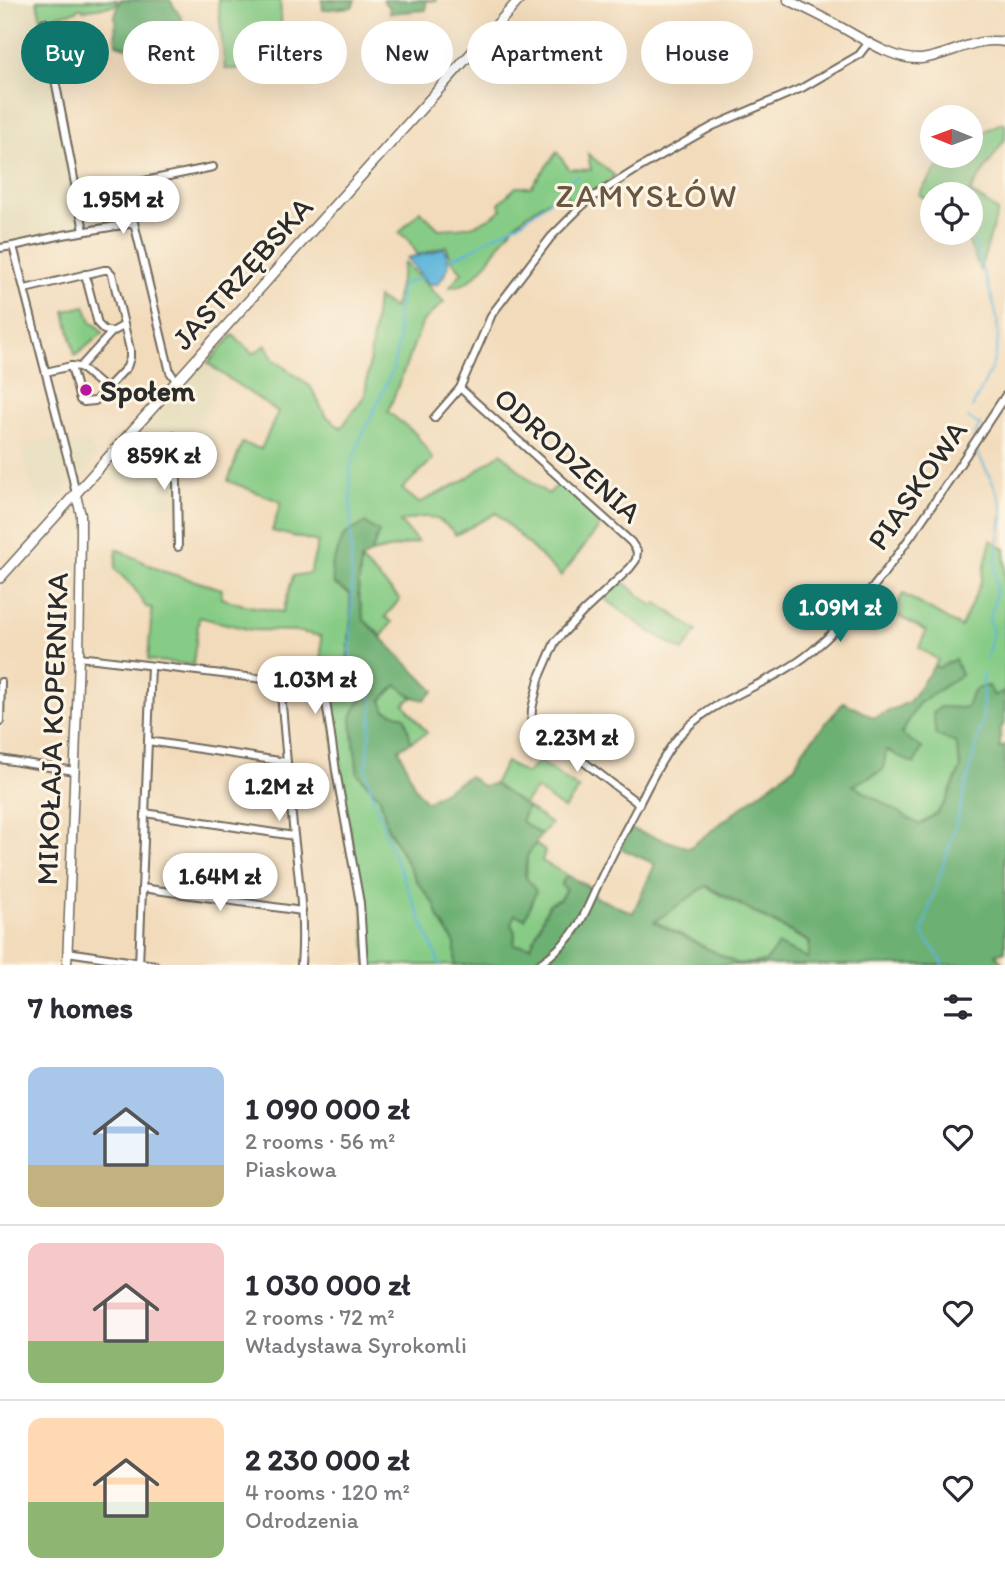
<!DOCTYPE html>
<html lang="en">
<head>
<meta charset="utf-8">
<style>
	body { margin:0; font-family:Itim,sans-serif; background:#f7f7f7; color:#2b2b33; height:100vh; display:flex; flex-direction:column; font-size:26px; white-space:nowrap }
	* { box-sizing:border-box; margin:0 }
	p { font-size:23px; color:#7c7c81 }
	.icon { flex:none; width:38px; height:38px; fill:none; stroke:currentColor; stroke-width:2; stroke-linecap:round; stroke-linejoin:round }
	.map { position:relative; height:965px; overflow:hidden }
	.side { display:flex; flex-direction:column; background:#fff; flex:1 }
	.side>* { flex:none }
	.guide { position:absolute; left:21px; top:21px; width:964px; height:63px; display:flex; gap:14px }
	.needle { width:46px; rotate:271deg }
	.buttons { position:absolute; left:920px; top:105px; display:grid; gap:14px }
	.buttons a { display:grid; place-items:center; width:63px; height:63px; border-radius:50%; background:#fff; box-shadow:0 7px 28px #0002; font-size:35px }
	.price { position:absolute; translate:-50% -60px; padding:0 16px; border-radius:24px; background:#fff; color:#222; font-size:23px; line-height:46px; filter:drop-shadow(0 2px 4px #0008) }
	.price::after { content:''; position:absolute; left:50%; top:42px; width:21px; height:16px; margin-left:-10px; background:inherit; clip-path:polygon(0 0,100% 0,50% 100%) }
	.price.current { background:#0f766e; color:#fff }
	ul { padding:0; list-style:none }
	li { display:flex; align-items:center; gap:21px; height:175px; padding:0 28px }
	li+li { border-top:2px solid #e1e1e2 }
	li span { display:grid; place-items:center; flex:none; width:196px; height:140px; border-radius:14px; color:#555 }
	li>.icon { margin-inline-start:auto }
	span .icon { width:84px; height:84px; fill:#fffc; stroke-width:1 }
	li b { font-size:30px }
	h2 { display:flex; justify-content:space-between; align-items:center; height:84px; padding:0 28px; font-size:30px }
	.chip { padding:0 24px; border-radius:32px; background:#fff; box-shadow:0 7px 28px #0002; font-size:24px; line-height:63px }
	.chip.current { background:#0f766e; color:#fff }
	.map>svg:first-child { display:block }
</style>
</head>
<body>
<div class="map">
<svg width="1005" height="965" viewBox="0 0 1005 965">
	<rect width="100%" height="100%" fill="#fcf5e5"/>
	<filter id="ink" filterUnits="userSpaceOnUse"><feTurbulence type="fractalNoise" baseFrequency=".0143" numOctaves="2"/><feDisplacementMap in="SourceGraphic" scale="14" xChannelSelector="R" yChannelSelector="G"/><feConvolveMatrix kernelMatrix="1 2 1 2 8 2 1 2 1" color-interpolation-filters="sRGB"/></filter>
	<filter id="wash" filterUnits="userSpaceOnUse"><feTurbulence type="fractalNoise" baseFrequency=".00686" numOctaves="4" result="noise"/><feDisplacementMap in="SourceGraphic" scale="28" xChannelSelector="R" yChannelSelector="G"/><feGaussianBlur stdDeviation="1.57" result="paint"/><feColorMatrix in="noise" values="0 0 0 0 0 0 0 0 0 0 0 0 0 0 0 0 0 1.4 0 .05"/><feComposite in="paint" operator="in"/></filter>
	<g filter="url(#wash)">
		<rect width="100%" height="100%" fill="#f2dbbb"/>
		<g fill="#e5dbba">
			<path d="M0,0H37L81,226L79,230L10,239L0,242Z"/>
			<path d="M205,361L222,374L201,423L218,432L216,439L194,445H180L182,509L145,503L131,494L108,473Z"/>
			<path d="M58,437L61,446L87,440L98,456L43,517L20,447Z"/>
		</g>
		<g fill="#87cc86" stroke="#597c58" stroke-width="2">
			<path d="M37,0H117L116,5L83,10V8H78L77,11L41,20Z"/>
			<path d="M218,0H280L283,49L262,52L264,69H225Z"/>
			<path d="M1003,122L1005,124V139L970,192L998,211L980,270L965,233H971V194H933V205L919,194L937,168L953,169L961,156H971L972,138Z"/>
			<path d="M557,152L569,169L591,170L588,154L615,176L574,207L563,191C548,201 532,210 518,222C497,241 480,288 450,287L462,272L453,262L446,246L418,255L407,238L399,233L420,211L439,229C466,228 480,227 502,209L499,203L516,187H531Z"/>
			<path d="M404,262L444,302L423,321L388,412L415,433L433,459L402,489L419,503L463,481L501,453L533,483L548,494L560,483L603,522L561,576L496,513L456,535C437,512 426,515 400,522L418,542L371,553L379,532L334,584L350,594L351,617L347,665L366,691L351,718L358,774L380,798L387,827L418,883L435,905L439,918L455,944V965H367L362,897L336,758L326,681H322L321,636L295,631L251,630L199,617L193,665L148,660L152,608L146,607L134,588L115,569L117,549L162,571L222,589L221,598L244,605L283,612L293,576L310,573L318,542L272,531L281,502L228,481L242,443L261,449L278,412L222,374L208,363L233,335L253,354L266,345L273,359L311,387L325,415L341,428L365,395L373,336L377,298L394,308Z"/>
			<path d="M85,306L92,324L94,323L103,333L75,356L65,311Z"/>
			<path d="M991,540L1005,549V691L994,696L973,690L967,707L960,708L940,707L956,743L961,768L946,801L937,813L919,825L853,785L883,770L886,750L921,748L901,735L918,704L961,675L934,666L938,660L919,648L926,631L893,613L903,594L961,627L980,585Z"/>
			<path d="M361,560L400,599L385,617L392,622L382,636L364,620L358,593Z"/>
			<path d="M622,581L653,606L657,603L697,631L683,651L646,629L604,598Z"/>
			<path d="M398,684L413,697L404,704L427,733L411,742L405,718L385,710L381,700Z"/>
			<path d="M539,761L579,789L564,809L536,789L523,805L494,784L506,762L526,774Z"/>
			<path d="M527,807L551,824L541,835L521,821Z"/>
			<path d="M534,843L545,851L542,861L567,875L561,884L566,888L560,899L549,904L531,947L514,945L515,933L511,923L515,914L525,919L527,856Z"/>
			<path d="M705,886L810,943L808,959L738,964L654,921Z"/>
		</g>
		<g fill="#6db073" stroke="#4c6e4f" stroke-width="2" fill-rule="evenodd">
			<path d="M120,0H170L199,47L207,68L187,69L184,49L151,55L116,44L115,16Z"/>
			<path d="M322,0H355L352,7L323,10Z"/>
			<path d="M383,0H437L426,1V10L390,13L389,5H386Z"/>
			<path d="M365,523L379,532L371,553L361,560L358,593L364,620L434,691L424,700L413,697L397,685L381,700L385,710L405,717L411,742L399,749L414,786L426,802L469,776L482,786L494,784L527,807L521,821L541,835L527,856L525,876L536,891L525,919L515,914L511,923L515,933L514,945L531,946L549,904L560,899L566,889L561,885L567,875L588,886L595,897L633,913L655,864L620,848L630,829L689,848L795,766L802,751L844,702L874,718L909,702L934,666L939,668L955,659L961,675L918,704L901,734L922,748L914,764L886,750L883,770L853,785L920,825L937,813L946,801L961,768L956,743L936,735L933,713L940,707L960,708L967,707C973,692 971,688 989,686L994,696L1005,691V722L1000,730V748L1005,746V951L996,954L1003,965H455V944L439,918L435,905L418,883L387,826L380,798L358,774L351,718L365,691L347,665L351,618L350,594L334,584L331,567L344,535ZM706,886L810,942L808,958L778,945L765,962L738,964L654,922Z"/>
		</g>
		<path fill="#5eb6db" stroke="#447083" stroke-width="2" d="M443,247C453,265 449,268 438,284H428L407,258L434,252Z"/>
		<g fill="none" stroke-linecap="round" stroke-linejoin="round">
			<g stroke="#5eb6db" stroke-width="2">
				<path d="M450,259L469,251L496,235L522,222L548,202L565,183L578,176"/>
				<path d="M422,277L403,284L397,315L399,339L392,372L359,442L350,468L352,607L350,664L369,688L373,702L366,771L374,800L391,848L440,965"/>
				<path d="M972,408C981,389 994,368 997,347C1003,311 981,274 974,240"/>
				<path d="M968,418L980,425L974,436"/>
				<path d="M976,450L995,487L1001,502L1003,513L995,565L996,589L994,604L989,621L993,632L986,661"/>
				<path d="M928,912L954,832L983,719V674"/>
				<path d="M927,917L922,932L942,961L943,965"/>
				<path d="M1001,965L1005,964"/>
			</g>
		</g>
	</g>
	<g filter="url(#ink)">
		<g fill="none" stroke-linecap="round" stroke-linejoin="round">
			<g stroke="#71695d" stroke-width="10">
				<g id="minor">
					<path d="M44,22L84,231"/>
					<path d="M13,246L63,235L134,223"/>
					<path d="M0,248L13,246L72,475L76,495"/>
					<path d="M85,274L98,324L104,330L112,332"/>
					<path d="M25,289L104,270H108L112,274L130,350V358L127,367L95,401L84,402L80,400L71,366"/>
					<path d="M80,367L112,332L123,326"/>
					<path d="M46,372L71,366L80,367L106,389"/>
					<path d="M177,382L170,372L125,185L213,167"/>
					<path d="M460,388L631,542L637,551L636,560L630,568L583,612L555,642L539,679L532,709L531,725L576,756L639,804"/>
					<path d="M434,418L460,388L492,314L551,237L581,207L593,197L639,168L713,126L802,88L859,55L869,42"/>
					<path d="M173,436L177,482L178,547"/>
					<path d="M79,657L306,684L315,685L322,690L326,701L336,771L360,903L364,965"/>
					<path d="M280,681C284,729 288,777 293,826C298,872 305,919 301,965"/>
					<path d="M0,721L1,682"/>
					<path d="M148,741L286,762"/>
					<path d="M0,759L74,771"/>
					<path d="M145,813L294,836"/>
					<path d="M142,888L302,911"/>
					<path d="M67,952L155,965"/>
					<path d="M139,965L151,666"/>
					<path d="M538,965C554,954 569,940 579,924C588,909 594,892 602,876C613,852 626,829 638,806C649,784 660,761 675,741C709,697 769,687 811,652C855,616 887,570 920,523C949,481 977,439 1005,396"/>
				</g>
			</g>
			<g stroke="#71695d" stroke-width="11">
				<g id="tertiary">
					<path d="M788,0C804,8 821,16 837,25C860,37 894,61 921,59C950,56 975,36 1005,42"/>
					<path d="M67,965L79,657L81,536V515L76,495"/>
				</g>
			</g>
			<g stroke="#71695d" stroke-width="12">
				<path id="secondary" d="M0,578L519,0"/>
			</g>
			<use href="#minor" stroke="#fff" stroke-width="6"/>
			<use href="#tertiary" stroke="#fff" stroke-width="8"/>
			<use href="#secondary" stroke="#fff" stroke-width="9"/>
		</g>
	</g>
	<circle fill="#b5179e" stroke="#fcf5e5" stroke-width="2.5" cx="86" cy="390" r="7"/>
	<g text-anchor="middle" dominant-baseline="central" stroke-width="6" stroke-linejoin="round" paint-order="stroke">
		<g font-size="30" fill="#2b2b2b" stroke="#fcf5e5">
			<text transform="translate(242 273) rotate(-48)">JASTRZĘBSKA</text>
			<text transform="translate(568 455) rotate(42)">ODRODZENIA</text>
			<text transform="translate(917 485) rotate(-55)">PIASKOWA</text>
			<text transform="translate(52 729) rotate(-88)">MIKOŁAJA KOPERNIKA</text>
		</g>
		<g font-size="30" font-weight="bold" fill="#2b2b2b" stroke="#fcf5e5" text-anchor="start">
			<text x="100" y="390">Społem</text>
		</g>
		<g font-size="32" letter-spacing="2" fill="#695741" stroke="#fcf5e5">
			<text x="647" y="196">ZAMYSŁÓW</text>
		</g>
	</g>
</svg>
<div class="buttons">
<a><svg class="needle" viewBox="-14 -14 28 28"><path d="M0-13l5 13h-10z" fill="#e53935"/><path d="M0 13l5-13h-10z" fill="#7c7c81"/></svg></a>
<a><svg class="icon" aria-label="locate" viewBox="0 0 24 24"><circle cx="12" cy="12" r="6"/><path d="M12 2v4M12 18v4M2 12h4M18 12h4"/></svg></a>
</div>
<b class="price" style="left:123px;top:236px">1.95M zł</b>
<b class="price" style="left:164px;top:492px">859K zł</b>
<b class="price current" style="left:840px;top:644px">1.09M zł</b>
<b class="price" style="left:315px;top:716px">1.03M zł</b>
<b class="price" style="left:577px;top:774px">2.23M zł</b>
<b class="price" style="left:279px;top:823px">1.2M zł</b>
<b class="price" style="left:220px;top:913px">1.64M zł</b>
<div class="guide">
<a class="chip current">Buy</a>
<a class="chip">Rent</a>
<a class="chip">Filters</a>
<a class="chip">New</a>
<a class="chip">Apartment</a>
<a class="chip">House</a>
</div>
</div>
<section class="side">
<h2>7 homes<svg class="icon" aria-label="filters" viewBox="0 0 24 24"><path d="M4 7h16M4 17h16"/><circle cx="9" cy="7" r="2"/><circle cx="15" cy="17" r="2"/></svg></h2>
<ul>
<li><span style="background:linear-gradient(#a9c7e8 70%,#c2b280 0)"><svg class="icon" aria-label="home" viewBox="0 0 24 24"><path d="M3 11l9-7 9 7M6 9v11h12V9"/></svg></span><div><b>1 090 000 zł</b><p>2 rooms · 56 m²</p><p>Piaskowa</p></div><svg class="icon" aria-label="heart" viewBox="0 0 24 24"><path d="M12 20l-8-8c-3-5 5-10 8-4 3-6 11-1 8 4z"/></svg></li>
<li><span style="background:linear-gradient(#f6c9c9 70%,#8fb573 0)"><svg class="icon" aria-label="home" viewBox="0 0 24 24"><path d="M3 11l9-7 9 7M6 9v11h12V9"/></svg></span><div><b>1 030 000 zł</b><p>2 rooms · 72 m²</p><p>Władysława Syrokomli</p></div><svg class="icon" aria-label="heart" viewBox="0 0 24 24"><path d="M12 20l-8-8c-3-5 5-10 8-4 3-6 11-1 8 4z"/></svg></li>
<li><span style="background:linear-gradient(#ffd9b3 60%,#8fb573 0)"><svg class="icon" aria-label="home" viewBox="0 0 24 24"><path d="M3 11l9-7 9 7M6 9v11h12V9"/></svg></span><div><b>2 230 000 zł</b><p>4 rooms · 120 m²</p><p>Odrodzenia</p></div><svg class="icon" aria-label="heart" viewBox="0 0 24 24"><path d="M12 20l-8-8c-3-5 5-10 8-4 3-6 11-1 8 4z"/></svg></li>
</ul>
</section>
</body>
</html>
